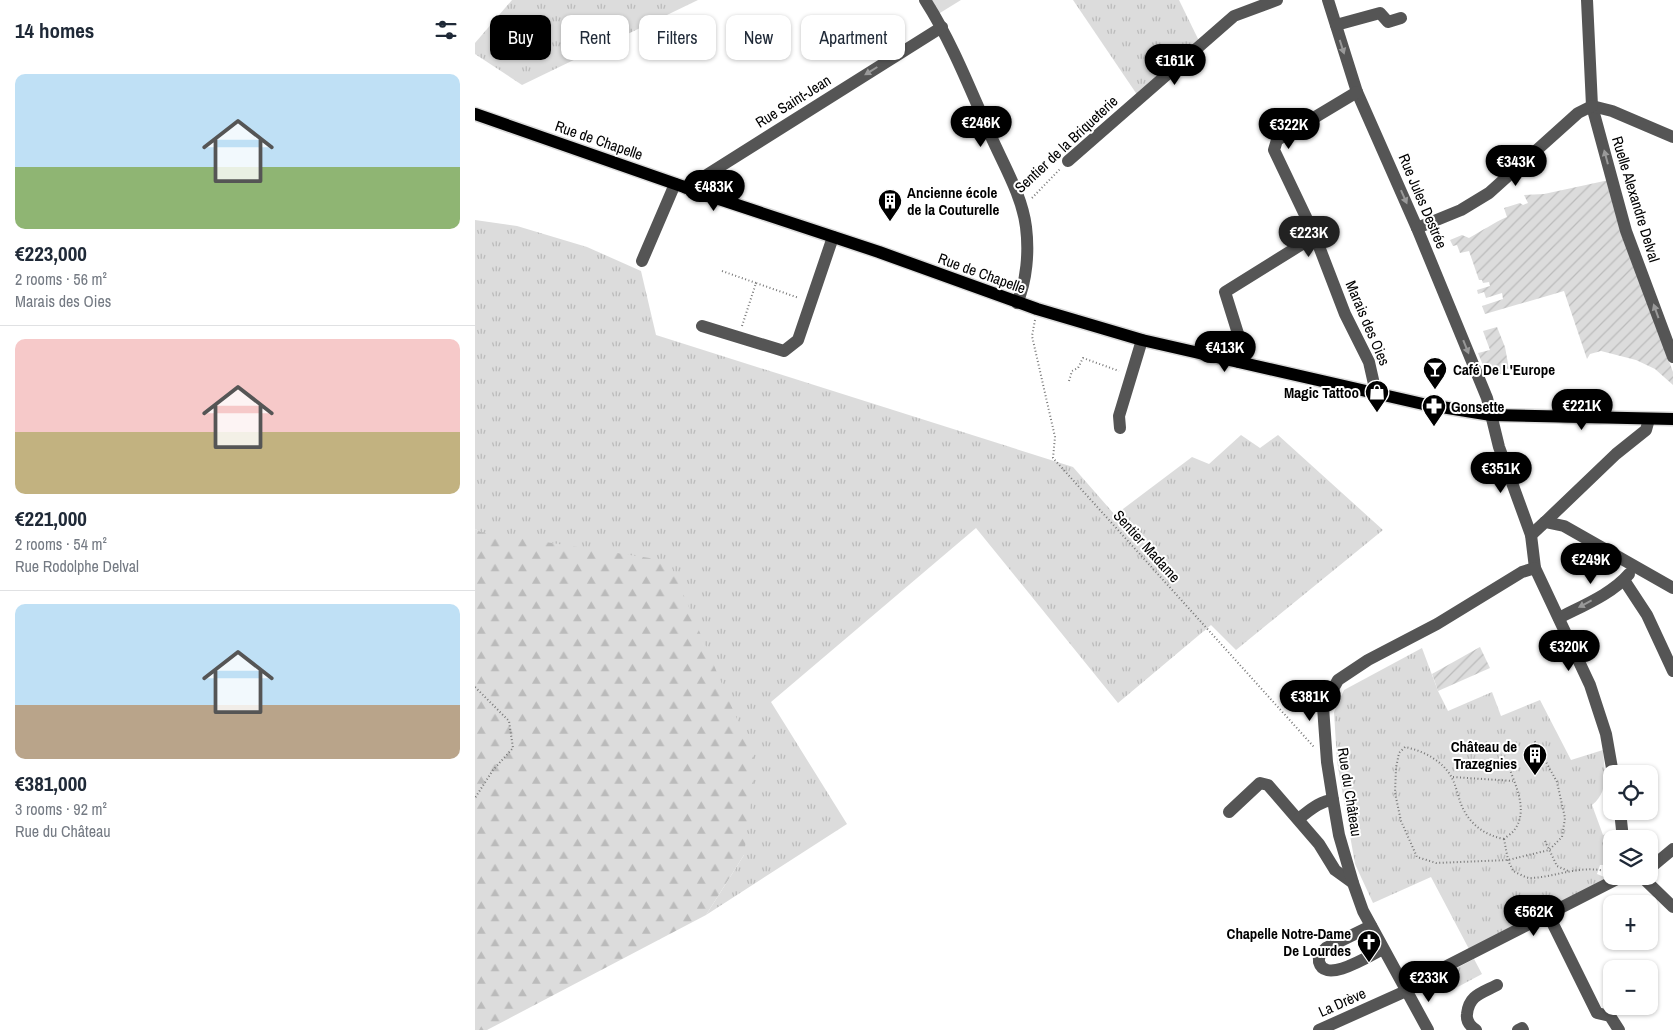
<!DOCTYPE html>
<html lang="en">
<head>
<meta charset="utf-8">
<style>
	body { margin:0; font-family:"Archivo Narrow",sans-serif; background:#f6f6f7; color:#1f2937; height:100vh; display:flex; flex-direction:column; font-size:19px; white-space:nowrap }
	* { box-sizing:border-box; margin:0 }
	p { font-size:16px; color:#747a83 }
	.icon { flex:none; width:28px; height:28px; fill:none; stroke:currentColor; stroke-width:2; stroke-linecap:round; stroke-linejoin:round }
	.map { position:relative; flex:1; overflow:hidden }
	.drawer { display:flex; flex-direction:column; background:#fff; width:475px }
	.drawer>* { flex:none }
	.hud { position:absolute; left:15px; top:15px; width:475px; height:45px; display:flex; gap:10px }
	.tools { position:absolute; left:1128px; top:765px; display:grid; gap:10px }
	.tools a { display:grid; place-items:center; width:55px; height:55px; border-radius:10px; background:#fff; box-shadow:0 1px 4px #0004; font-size:25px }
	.price { position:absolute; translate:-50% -42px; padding:0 11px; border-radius:18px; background:#000; color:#fff; font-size:16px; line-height:32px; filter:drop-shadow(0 1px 2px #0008) }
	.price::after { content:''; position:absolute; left:50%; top:30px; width:15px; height:11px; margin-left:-8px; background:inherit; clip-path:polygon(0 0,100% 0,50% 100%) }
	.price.current { background:#222; color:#fff }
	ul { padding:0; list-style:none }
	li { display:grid; align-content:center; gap:10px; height:265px; padding:0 15px }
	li+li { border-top:1px solid #e0e1e3 }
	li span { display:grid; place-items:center; height:155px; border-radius:10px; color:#555 }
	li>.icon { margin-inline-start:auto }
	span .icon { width:90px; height:90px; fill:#fffc; stroke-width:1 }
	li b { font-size:21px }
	h2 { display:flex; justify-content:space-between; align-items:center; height:60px; padding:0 15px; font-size:21px }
	.pill { padding:0 18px; border-radius:10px; background:#fff; box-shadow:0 1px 4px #0004; font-size:18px; line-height:45px }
	.pill.current { background:#000; color:#fff }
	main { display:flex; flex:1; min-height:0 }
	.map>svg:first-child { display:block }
</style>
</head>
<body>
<main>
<section class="drawer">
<h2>14 homes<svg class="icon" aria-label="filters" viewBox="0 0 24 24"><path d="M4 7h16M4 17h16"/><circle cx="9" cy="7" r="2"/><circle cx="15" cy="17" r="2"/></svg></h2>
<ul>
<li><span style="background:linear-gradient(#bfe0f5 60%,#8fb573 0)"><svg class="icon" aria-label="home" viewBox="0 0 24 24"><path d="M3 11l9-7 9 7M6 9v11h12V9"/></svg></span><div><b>€223,000</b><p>2 rooms · 56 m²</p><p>Marais des Oies</p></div></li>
<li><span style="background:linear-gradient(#f6c9c9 60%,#c2b280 0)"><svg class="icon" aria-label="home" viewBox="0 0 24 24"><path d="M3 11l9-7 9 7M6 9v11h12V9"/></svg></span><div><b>€221,000</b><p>2 rooms · 54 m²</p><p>Rue Rodolphe Delval</p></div></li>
<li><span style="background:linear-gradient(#bfe0f5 65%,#b9a48a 0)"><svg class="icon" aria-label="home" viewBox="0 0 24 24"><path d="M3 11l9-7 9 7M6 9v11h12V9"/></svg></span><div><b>€381,000</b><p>3 rooms · 92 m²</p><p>Rue du Château</p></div></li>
</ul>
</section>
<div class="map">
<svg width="1198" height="1030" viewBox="0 0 1198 1030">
	<defs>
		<pattern id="grass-tufts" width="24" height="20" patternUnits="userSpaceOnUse" patternTransform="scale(1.25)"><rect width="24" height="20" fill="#dcdcdc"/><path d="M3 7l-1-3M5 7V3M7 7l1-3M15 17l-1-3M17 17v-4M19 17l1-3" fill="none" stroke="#bbb"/></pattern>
		<pattern id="forest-firs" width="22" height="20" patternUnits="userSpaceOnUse" patternTransform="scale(1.25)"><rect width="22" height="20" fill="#dcdcdc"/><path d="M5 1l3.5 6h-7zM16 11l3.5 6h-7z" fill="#bbb"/></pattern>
		<pattern id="garden-furrows" width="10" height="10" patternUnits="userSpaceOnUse" patternTransform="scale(1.25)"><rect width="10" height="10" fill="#dcdcdc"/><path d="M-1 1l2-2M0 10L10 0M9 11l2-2" fill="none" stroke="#bbb"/></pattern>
	</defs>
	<rect width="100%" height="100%" fill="#fff"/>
	<g fill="url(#grass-tufts)">
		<path d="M37,0H223L47,85L0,54V43Z"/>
		<path d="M450,0H486L460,16Z"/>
		<path d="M598,0H704L726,45L665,99Z"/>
		<path d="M0,220L42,226L112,247L166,271L181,335L598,467L640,515L717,457L734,464L766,435L785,448L803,435L908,530L761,650L736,625L643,703L501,528L296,702L372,824L231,915L269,855L6,532L0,529Z"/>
		<path d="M947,648L963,691L973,711L1017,692L1026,716L1065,700L1096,760L1128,750C1129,770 1135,791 1117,805L1128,835L1137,833L1136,865H1125L1122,874L1134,879L994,949L956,877L898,903L880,864L862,761L859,712L869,690Z"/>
		<path d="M999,959L1007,974L979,989L976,985L965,991L959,980Z"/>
	</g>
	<path fill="url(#forest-firs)" d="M0,529L6,532L194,561L281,763L269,855L231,915L12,1030H0Z"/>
	<g fill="url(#garden-furrows)">
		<path d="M1134,180L1146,229L1198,372V385L1180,369L1161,360L1126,351L1115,354L1112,359L1089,291L1010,314L1007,306L1028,299L1027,293L1011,298L1009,292L1003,294L1002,290L1015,286L1014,282L1008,283L1007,280H1004L994,251L985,253L982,245L978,246L975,240L987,235L994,238C1007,231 1018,223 1032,217L1029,208L1045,203L1048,205L1053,203L1049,195L1069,194Z"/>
		<path d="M1022,327L1030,347L1034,369L1026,370V374L1011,373L1003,353L1015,350L1008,331Z"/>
		<path d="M1005,647L1015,668L963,691L957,674Z"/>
	</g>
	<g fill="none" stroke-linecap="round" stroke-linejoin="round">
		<g stroke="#dbdbdb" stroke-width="15">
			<path id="major" d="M0,114L238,197L404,252L562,309L667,340L948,404L1016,415L1198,419"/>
		</g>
		<g stroke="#777" stroke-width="2" stroke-dasharray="1 2.5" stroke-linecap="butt">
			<path d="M557,198L585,169"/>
			<path d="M247,271L281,283"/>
			<path d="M560,320L557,336L580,437L578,458L839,747"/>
			<path d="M267,326L281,283L324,298"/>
			<path d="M594,381L597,371L603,368L608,358L644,371"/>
			<path d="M0,687L34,721L38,748L18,770L0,798"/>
			<path d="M978,777L1038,781"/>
			<path d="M1029,839C1009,835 994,824 986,804C983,796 981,786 977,778C968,761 949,751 930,747L924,753L921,768L920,793L926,821L942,857L961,863L1033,860L1074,850L1087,837L1090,818L1082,782L1059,740"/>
			<path d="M1029,839L1033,860L1038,871C1043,873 1050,878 1056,878C1081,877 1104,865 1130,871"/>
			<path d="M1029,839C1032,836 1038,833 1040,829C1054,809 1039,783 1033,764"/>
			<path d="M1070,841L1082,866L1093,871"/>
		</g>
		<g stroke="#555" stroke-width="12">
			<path d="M450,0C477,42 495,89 515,134C528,164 547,195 551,227C554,251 552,281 542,303"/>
			<path d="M853,0L882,92L942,228L1012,398L1024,447L1056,535L1060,568L1115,685L1131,734L1138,774"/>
			<path d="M1112,0L1117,106L1151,231L1198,357"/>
			<path d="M861,25L905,13L913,22L926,18"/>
			<path d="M1117,106L1137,111L1198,137"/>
			<path d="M593,161L759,16L802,0"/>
			<path d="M211,188L467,27"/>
			<path d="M942,228L986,210L1014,193L1103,113L1117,106"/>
			<path d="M840,236L799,150L802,140L882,92"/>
			<path d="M167,261L200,184"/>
			<path d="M227,326L309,351L323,340L358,237"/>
			<path d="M764,362L765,340L750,292L840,236L870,314L894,362L901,393"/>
			<path d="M645,428L644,416L667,340"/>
			<path d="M1070,522L1141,454L1171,430L1174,419"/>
			<path d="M1056,535L1070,522L1089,526L1198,588"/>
			<path d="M1149,580L1172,615L1198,671"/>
			<path d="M1084,618C1107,606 1137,594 1154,574"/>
			<path d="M1145,811L1148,839"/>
			<path d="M754,812L785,783L793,785L844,844L860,870L878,883"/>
			<path d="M823,819C834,811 844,801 858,800"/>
			<path d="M1174,869L1198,849"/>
			<path d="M1166,876L1198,907"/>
			<path d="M1073,914L1122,1013L1135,1016L1144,1030"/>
			<path d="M896,926L851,948C846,952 843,956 844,962C850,985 897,954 908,949"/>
			<path d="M958,973L1148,876"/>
			<path d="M844,1030L931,991L937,984L944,980"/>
			<path d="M953,1030L888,911L878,883L864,835L858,800L852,762L848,707L863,680L893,660L962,624L1047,572L1060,568"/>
			<path d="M1001,1030C995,1026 991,1021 992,1014C994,995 1007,993 1022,985"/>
			<path d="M1043,1030L1047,1028L1048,1030"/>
		</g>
		<use href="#major" stroke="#000" stroke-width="12"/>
	</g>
	<defs><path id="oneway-solid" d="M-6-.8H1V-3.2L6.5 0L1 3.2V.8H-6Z" transform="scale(1.25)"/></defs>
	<g fill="#999">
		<use href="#oneway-solid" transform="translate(867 47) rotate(72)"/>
		<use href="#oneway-solid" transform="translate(396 71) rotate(148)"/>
		<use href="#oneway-solid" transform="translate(1131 157) rotate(-105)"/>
		<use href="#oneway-solid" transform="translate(929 197) rotate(66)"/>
		<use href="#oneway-solid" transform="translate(1181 311) rotate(-110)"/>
		<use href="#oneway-solid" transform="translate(991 347) rotate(68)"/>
		<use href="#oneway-solid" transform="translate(1110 604) rotate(152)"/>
	</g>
	<defs>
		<g id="building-pin" transform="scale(1.25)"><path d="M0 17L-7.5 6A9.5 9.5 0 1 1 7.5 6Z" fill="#000" stroke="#fff"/><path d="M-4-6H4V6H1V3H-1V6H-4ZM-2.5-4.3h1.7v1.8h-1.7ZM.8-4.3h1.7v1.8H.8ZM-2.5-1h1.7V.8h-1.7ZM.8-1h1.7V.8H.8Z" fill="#fff"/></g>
		<g id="bar-pin" transform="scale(1.25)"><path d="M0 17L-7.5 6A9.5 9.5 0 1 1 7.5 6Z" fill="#000" stroke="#fff"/><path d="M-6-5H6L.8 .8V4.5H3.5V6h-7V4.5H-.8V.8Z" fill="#fff"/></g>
		<g id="shop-pin" transform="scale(1.25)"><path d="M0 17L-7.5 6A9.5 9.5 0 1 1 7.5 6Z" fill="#000" stroke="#fff"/><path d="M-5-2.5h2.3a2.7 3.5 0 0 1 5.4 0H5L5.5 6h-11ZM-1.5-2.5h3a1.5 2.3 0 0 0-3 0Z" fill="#fff"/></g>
		<g id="pharmacy-pin" transform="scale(1.25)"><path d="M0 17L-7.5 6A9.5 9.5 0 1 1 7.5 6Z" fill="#000" stroke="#fff"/><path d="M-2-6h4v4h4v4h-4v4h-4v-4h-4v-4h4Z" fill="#fff"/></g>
		<g id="church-pin" transform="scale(1.25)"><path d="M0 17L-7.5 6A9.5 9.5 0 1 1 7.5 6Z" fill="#000" stroke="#fff"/><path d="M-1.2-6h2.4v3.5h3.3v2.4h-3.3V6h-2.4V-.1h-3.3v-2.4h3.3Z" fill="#fff"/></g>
	</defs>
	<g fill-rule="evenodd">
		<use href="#building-pin" x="415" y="201"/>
		<use href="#bar-pin" x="960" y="369"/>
		<use href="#shop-pin" x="902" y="392"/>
		<use href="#pharmacy-pin" x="959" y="406"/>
		<use href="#building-pin" x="1060" y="755"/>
		<use href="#church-pin" x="894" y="942"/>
	</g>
	<g text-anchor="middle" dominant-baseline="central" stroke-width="4" stroke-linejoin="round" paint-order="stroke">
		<g font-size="15" fill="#000" stroke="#fff">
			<text transform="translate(318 101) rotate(-32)">Rue Saint-Jean</text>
			<text transform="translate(124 140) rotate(19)">Rue de Chapelle</text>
			<text transform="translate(591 144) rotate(-43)">Sentier de la Briqueterie</text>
			<text transform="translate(1161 199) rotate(73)">Ruelle Alexandre Delval</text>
			<text transform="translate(948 201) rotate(67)">Rue Jules Destrée</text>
			<text transform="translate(507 273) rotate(20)">Rue de Chapelle</text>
			<text transform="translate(893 323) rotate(67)">Marais des Oies</text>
			<text transform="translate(672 546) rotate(48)">Sentier Madame</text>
			<text transform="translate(875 792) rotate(81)">Rue du Château</text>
			<text transform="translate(867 1002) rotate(-24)">La Drève</text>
		</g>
		<g font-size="15" font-weight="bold" fill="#000" stroke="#fff" text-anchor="start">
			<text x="432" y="192">Ancienne école<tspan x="432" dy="17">de la Couturelle</tspan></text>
			<text x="978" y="369">Café De L'Europe</text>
			<text x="884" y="392" text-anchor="end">Magic Tattoo</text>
			<text x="976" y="406">Gonsette</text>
			<text x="1042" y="746" text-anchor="end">Château de<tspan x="1042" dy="17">Trazegnies</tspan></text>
			<text x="876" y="933" text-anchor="end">Chapelle Notre-Dame<tspan x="876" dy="17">De Lourdes</tspan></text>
		</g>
	</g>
</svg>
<div class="tools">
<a><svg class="icon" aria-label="locate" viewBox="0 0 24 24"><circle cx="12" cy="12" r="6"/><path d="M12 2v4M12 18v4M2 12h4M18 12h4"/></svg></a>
<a><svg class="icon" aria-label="layers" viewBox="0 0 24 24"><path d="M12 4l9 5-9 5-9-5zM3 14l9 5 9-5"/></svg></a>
<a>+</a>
<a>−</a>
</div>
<b class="price" style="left:700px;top:86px">€161K</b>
<b class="price" style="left:506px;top:148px">€246K</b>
<b class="price" style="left:814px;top:150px">€322K</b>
<b class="price" style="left:1041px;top:187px">€343K</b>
<b class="price" style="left:239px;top:212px">€483K</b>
<b class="price current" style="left:834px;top:258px">€223K</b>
<b class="price" style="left:750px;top:373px">€413K</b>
<b class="price" style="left:1107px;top:431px">€221K</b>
<b class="price" style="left:1026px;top:494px">€351K</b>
<b class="price" style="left:1116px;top:585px">€249K</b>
<b class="price" style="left:1094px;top:672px">€320K</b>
<b class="price" style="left:835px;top:722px">€381K</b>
<b class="price" style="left:1059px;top:937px">€562K</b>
<b class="price" style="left:954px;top:1003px">€233K</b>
<div class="hud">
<a class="pill current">Buy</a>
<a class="pill">Rent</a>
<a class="pill">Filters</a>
<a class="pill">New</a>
<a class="pill">Apartment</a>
</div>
</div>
</main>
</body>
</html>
